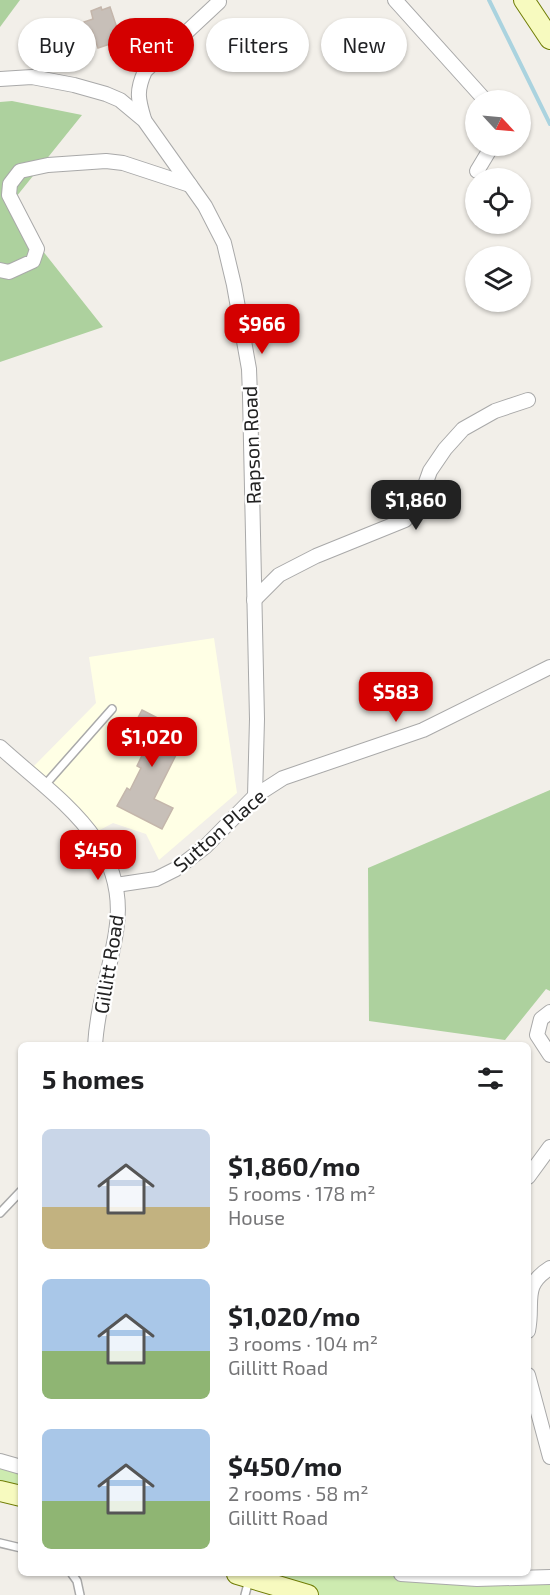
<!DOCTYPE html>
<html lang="en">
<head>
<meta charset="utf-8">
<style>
	body { margin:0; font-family:"Exo 2",sans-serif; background:#f6f6f6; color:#202124; height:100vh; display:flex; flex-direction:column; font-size:22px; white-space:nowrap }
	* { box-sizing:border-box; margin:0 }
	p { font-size:20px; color:#757577 }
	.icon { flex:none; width:33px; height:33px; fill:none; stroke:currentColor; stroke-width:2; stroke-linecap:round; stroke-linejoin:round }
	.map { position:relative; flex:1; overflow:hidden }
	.drawer { position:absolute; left:18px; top:1042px; width:513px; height:534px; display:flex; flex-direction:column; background:#fff; border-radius:9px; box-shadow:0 2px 4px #0004 }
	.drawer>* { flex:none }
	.guide { position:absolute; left:18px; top:18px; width:514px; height:54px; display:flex; gap:12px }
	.needle { width:39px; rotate:116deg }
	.tools { position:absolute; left:465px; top:90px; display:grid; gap:12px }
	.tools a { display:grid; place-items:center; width:66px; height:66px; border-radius:50%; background:#fff; box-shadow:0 2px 4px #0004; font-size:30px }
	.price { position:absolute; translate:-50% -51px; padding:0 14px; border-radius:12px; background:#d40000; color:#fff; font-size:20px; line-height:39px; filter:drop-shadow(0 2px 3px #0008) }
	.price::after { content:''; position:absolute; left:50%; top:36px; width:18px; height:14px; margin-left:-9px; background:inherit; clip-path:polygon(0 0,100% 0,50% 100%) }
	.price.active { background:#222; color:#fff }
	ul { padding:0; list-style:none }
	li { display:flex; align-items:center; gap:18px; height:150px; padding:0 24px }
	li span { display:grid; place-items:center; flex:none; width:168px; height:120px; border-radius:9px; color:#555 }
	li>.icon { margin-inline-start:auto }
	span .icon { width:72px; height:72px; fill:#fffc; stroke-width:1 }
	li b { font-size:26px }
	h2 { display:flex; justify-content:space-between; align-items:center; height:72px; padding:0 24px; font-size:26px }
	.tag { padding:0 21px; border-radius:27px; background:#fff; box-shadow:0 2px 4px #0004; font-size:21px; line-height:54px }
	.tag.active { background:#d40000; color:#fff }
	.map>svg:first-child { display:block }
</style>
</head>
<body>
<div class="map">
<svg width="550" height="1595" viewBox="0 0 550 1595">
	<rect width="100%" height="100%" fill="#f2efe9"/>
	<path fill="#ffffe5" d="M214,638L237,793L159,860L146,834L113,823L96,832L32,768L96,703L89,657Z"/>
	<g fill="#cdebb0">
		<path d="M0,1461L21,1467V1496L0,1491Z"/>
		<path d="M237,1574H401L550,1577V1595H308Z"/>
	</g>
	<g fill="#add19e">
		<path d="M0,0H20L0,27Z"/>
		<path d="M12,101L82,115L8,207L103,327L0,362V102Z"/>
		<path d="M550,790V991L546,989L505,1040L369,1021L368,868Z"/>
	</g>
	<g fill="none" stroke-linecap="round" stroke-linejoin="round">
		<path stroke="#aad3df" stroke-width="4" d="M489,0L550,124"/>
	</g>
	<g fill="#c7bfb8" stroke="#c4b6ab" stroke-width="1.5">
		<path d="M101,7L102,10L110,7L117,28L124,26L128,38L98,48L92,30L87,32L84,22L93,19L91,11Z"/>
		<path d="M142,710L187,733L154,799L173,808L162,829L117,806L127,788L130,790L141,768L137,766L145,749L127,739Z"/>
	</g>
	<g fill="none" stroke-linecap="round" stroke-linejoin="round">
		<g stroke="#a9a9a9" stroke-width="10">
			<g id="service">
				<path d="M44,786L112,709"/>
				<path d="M0,1213L21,1191"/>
				<path d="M0,1543L21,1548"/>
				<path d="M72,1574L77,1581L80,1595"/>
				<path d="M245,1595L249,1580"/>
			</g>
		</g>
		<g stroke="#a9a9a9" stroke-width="16">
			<g id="minor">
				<path d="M395,0L485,100"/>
				<path d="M0,79L32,77L74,85L106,94L120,100L144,120L205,206L224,243L234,285L249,369L250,396L257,719L255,796"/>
				<path d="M144,119C138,99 136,91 145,71L219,2"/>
				<path d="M477,171L492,146"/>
				<path d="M0,270L9,272L33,261L37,249L9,195L10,184L20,171L48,165L106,161L123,163L190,185"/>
				<path d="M254,600L279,575L316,556L405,520L419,502L430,471L445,449L463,429L495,411L528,400"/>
				<path d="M0,747C57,799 131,843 116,932C110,970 97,1007 95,1046"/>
				<path d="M116,885L156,879L176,869L205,847L255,796L283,778L423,730L550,667"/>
				<path d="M550,1012L541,1019L537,1035L550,1055"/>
				<path d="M528,1177L550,1147"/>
				<path d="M528,1331C534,1302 521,1286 550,1268"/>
				<path d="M528,1375L550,1457"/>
				<path d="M0,1461L21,1467"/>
				<path d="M401,1574L477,1579L550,1577"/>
			</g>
		</g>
		<g stroke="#707d05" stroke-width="22">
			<g id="secondary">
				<path d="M524,0L550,39"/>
				<path d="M0,1491L21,1496"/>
				<path d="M237,1574L308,1595"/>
			</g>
		</g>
		<use href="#service" stroke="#fff" stroke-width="7"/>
		<use href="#minor" stroke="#fff" stroke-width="14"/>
		<use href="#secondary" stroke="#f7fabf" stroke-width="20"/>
	</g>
	<g text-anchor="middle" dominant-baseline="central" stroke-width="4.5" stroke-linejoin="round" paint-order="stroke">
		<g font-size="20" fill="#222" stroke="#fff">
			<text transform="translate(251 445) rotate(-92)">Rapson Road</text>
			<text transform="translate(219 830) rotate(-41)">Sutton Place</text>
			<text transform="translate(108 964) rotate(-81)">Gillitt Road</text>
		</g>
	</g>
</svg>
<div class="tools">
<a><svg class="needle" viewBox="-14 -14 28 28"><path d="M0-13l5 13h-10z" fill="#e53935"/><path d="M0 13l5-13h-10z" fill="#757577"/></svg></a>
<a><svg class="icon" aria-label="locate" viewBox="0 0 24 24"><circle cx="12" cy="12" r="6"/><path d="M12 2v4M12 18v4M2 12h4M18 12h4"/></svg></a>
<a><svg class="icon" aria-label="layers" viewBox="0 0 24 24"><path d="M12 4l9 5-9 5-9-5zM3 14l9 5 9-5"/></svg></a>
</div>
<b class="price" style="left:262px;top:355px">$966</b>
<b class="price active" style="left:416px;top:531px">$1,860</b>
<b class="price" style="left:396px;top:723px">$583</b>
<b class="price" style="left:152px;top:768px">$1,020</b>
<b class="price" style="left:98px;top:881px">$450</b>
<div class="guide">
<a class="tag">Buy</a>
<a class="tag active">Rent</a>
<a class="tag">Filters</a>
<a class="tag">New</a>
</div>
<section class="drawer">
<h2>5 homes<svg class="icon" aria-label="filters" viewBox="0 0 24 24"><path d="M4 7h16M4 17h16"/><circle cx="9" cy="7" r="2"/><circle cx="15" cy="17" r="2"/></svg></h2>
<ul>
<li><span style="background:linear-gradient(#c9d6e8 65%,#c2b280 0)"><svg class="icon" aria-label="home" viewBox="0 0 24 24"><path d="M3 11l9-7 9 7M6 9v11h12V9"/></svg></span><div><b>$1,860/mo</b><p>5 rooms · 178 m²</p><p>House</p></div></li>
<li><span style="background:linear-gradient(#a9c7e8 60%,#8fb573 0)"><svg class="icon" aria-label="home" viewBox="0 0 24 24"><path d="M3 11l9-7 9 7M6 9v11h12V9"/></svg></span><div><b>$1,020/mo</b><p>3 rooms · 104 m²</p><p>Gillitt Road</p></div></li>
<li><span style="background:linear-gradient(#a9c7e8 60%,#8fb573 0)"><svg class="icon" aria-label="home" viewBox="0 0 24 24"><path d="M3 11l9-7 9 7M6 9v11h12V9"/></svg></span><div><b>$450/mo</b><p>2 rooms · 58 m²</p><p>Gillitt Road</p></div></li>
</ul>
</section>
</div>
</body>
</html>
